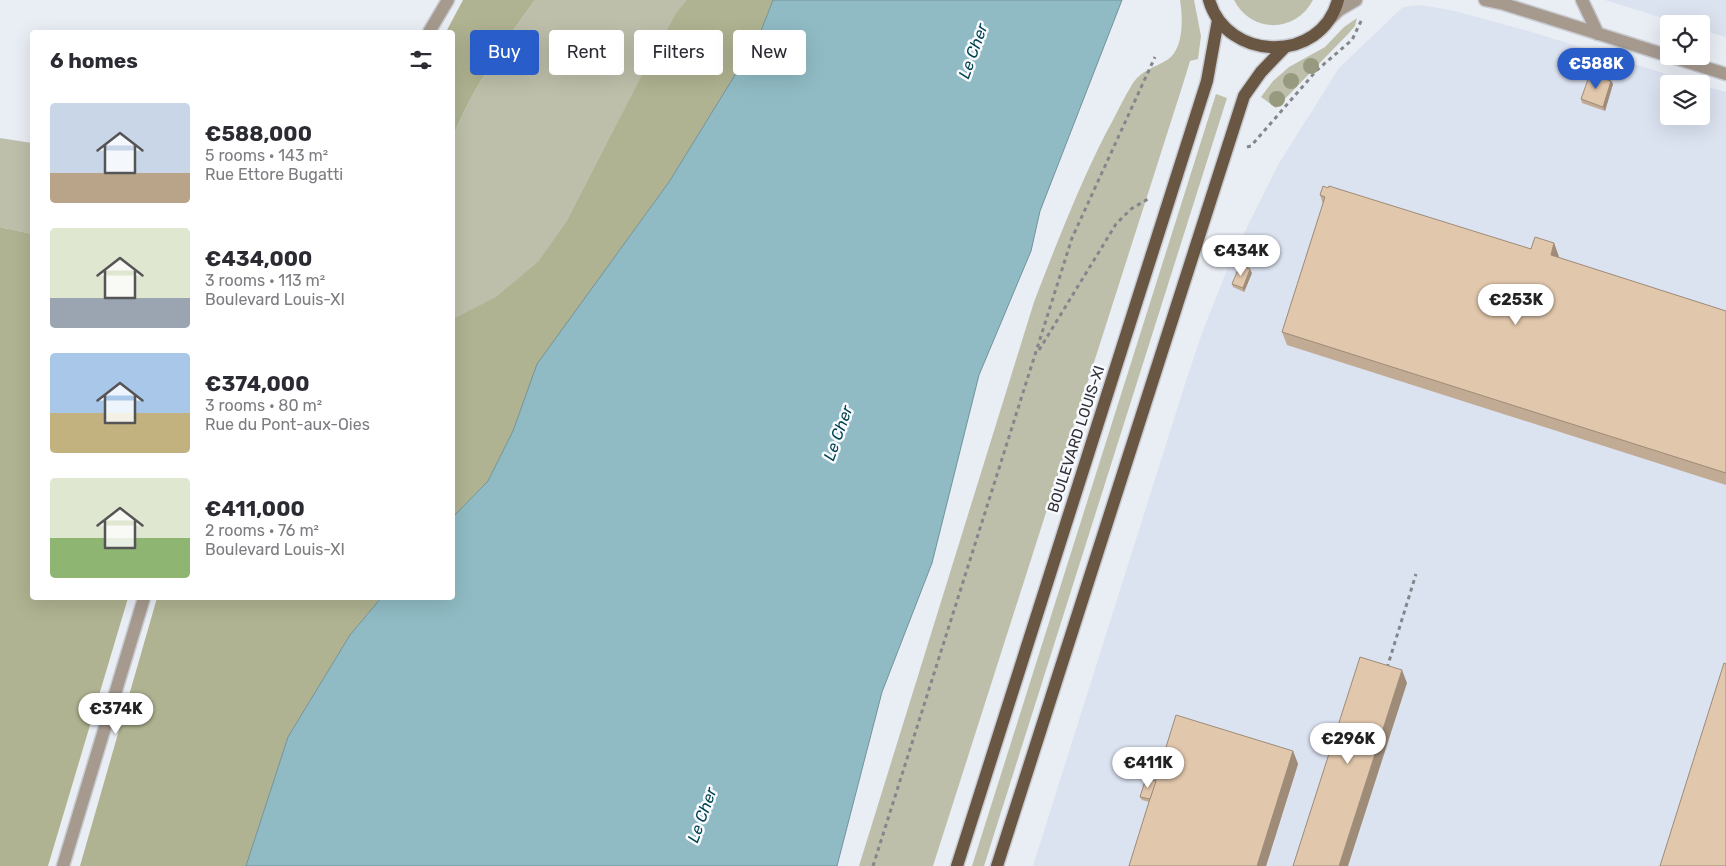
<!DOCTYPE html>
<html lang="en">
<head>
<meta charset="utf-8">
<style>
	body { margin:0; font-family:Rubik,sans-serif; background:#f2f2f3; color:#2b2b33; height:100vh; display:flex; flex-direction:column; font-size:19px; white-space:nowrap }
	* { box-sizing:border-box; margin:0 }
	p { font-size:16px; color:#7c7c81 }
	.icon { flex:none; width:28px; height:28px; fill:none; stroke:currentColor; stroke-width:2; stroke-linecap:round; stroke-linejoin:round }
	.map { position:relative; flex:1; overflow:hidden }
	.panel { position:absolute; left:30px; top:30px; width:425px; height:570px; display:flex; flex-direction:column; background:#fff; border-radius:5px; box-shadow:0 5px 20px #0002 }
	.panel>* { flex:none }
	.hud { position:absolute; left:470px; top:30px; width:475px; height:45px; display:flex; gap:10px }
	.tools { position:absolute; left:1660px; top:15px; display:grid; gap:10px }
	.tools a { display:grid; place-items:center; width:50px; height:50px; border-radius:5px; background:#fff; box-shadow:0 5px 20px #0002; font-size:25px }
	.price { position:absolute; translate:-50% -42px; padding:0 11px; border-radius:18px; background:#fff; color:#222; font-size:16px; line-height:32px; filter:drop-shadow(0 1px 2px #0008) }
	.price::after { content:''; position:absolute; left:50%; top:30px; width:15px; height:11px; margin-left:-8px; background:inherit; clip-path:polygon(0 0,100% 0,50% 100%) }
	.price.active { background:#295dca; color:#fff }
	ul { padding:0; list-style:none }
	li { display:flex; align-items:center; gap:15px; height:125px; padding:0 20px }
	li span { display:grid; place-items:center; flex:none; width:140px; height:100px; border-radius:5px; color:#555 }
	li>.icon { margin-inline-start:auto }
	span .icon { width:60px; height:60px; fill:#fffc; stroke-width:1 }
	li b { font-size:21px }
	h2 { display:flex; justify-content:space-between; align-items:center; height:60px; padding:0 20px; font-size:21px }
	.chip { padding:0 18px; border-radius:5px; background:#fff; box-shadow:0 5px 20px #0002; font-size:18px; line-height:45px }
	.chip.active { background:#295dca; color:#fff }
	.map>svg:first-child { display:block }
</style>
</head>
<body>
<div class="map">
<svg width="1726" height="866" viewBox="0 0 1726 866">
	<rect width="100%" height="100%" fill="#e9edf4"/>
	<g fill="#dbe2f0">
		<path d="M1605,0H1726V37L1701,30V24H1682Z"/>
		<path d="M1421,5L1455,11L1535,33L1698,84H1669V116H1701V85L1726,92V866H1033L1186,381L1202,333L1233,255L1278,165L1339,68L1403,7Z"/>
	</g>
	<g fill="#bdbfaa">
		<path d="M535,0H773L453,517V136C473,88 504,42 535,0Z"/>
		<path d="M1180,0H1194L1201,36L1198,59L1190,61L1183,84L933,866H859L1034,302C1056,245 1078,188 1106,133C1115,117 1123,99 1133,83C1142,70 1154,68 1167,60C1184,50 1183,17 1180,0Z"/>
		<path d="M1234,0H1313C1296,33 1251,34 1234,0Z"/>
		<path d="M1357,18L1355,26L1348,34L1276,108L1261,97L1273,81L1289,67L1325,47L1344,27Z"/>
		<path d="M1216,94L1227,98L984,866H972Z"/>
		<path d="M0,138L32,143V234L0,227Z"/>
	</g>
	<g fill="#b0b391">
		<path d="M463,0H535C504,42 473,88 453,136L452,32H446Z"/>
		<path d="M687,0H773L759,36L669,182L537,364L513,431L488,481L453,517V319L496,297L538,262L567,221L643,73L677,12Z"/>
		<path d="M0,227L32,234V598H128L48,866H0Z"/>
		<path d="M157,598H381L350,635L288,737L246,866H80Z"/>
	</g>
	<path fill="#90bbc4" stroke="#739299" d="M773,0H1122L1040,211L1031,251L979,375L932,563L882,692L837,866H246L288,737L350,635L381,598H452L453,517L488,481L513,431L537,364L669,182L759,36Z"/>
	<g fill="none" stroke-linecap="round" stroke-linejoin="round">
		<g stroke="#c8cbd1" stroke-width="15">
			<g id="street">
				<path d="M1485,0L1504,4L1669,56"/>
				<path d="M1582,0L1598,34"/>
				<path d="M1330,19L1339,10L1356,0"/>
				<path d="M429,32L448,0"/>
				<path d="M1669,56L1726,74"/>
				<path d="M63,866L144,598"/>
			</g>
		</g>
		<g stroke="#c8cbd1" stroke-width="15">
			<g id="primary">
				<path d="M1209,0C1227,62 1321,64 1338,0"/>
				<path d="M957,866L1207,81L1218,20"/>
				<path d="M997,866L1244,96L1261,72L1284,48"/>
			</g>
		</g>
		<g stroke="#84868b" stroke-width="3" stroke-dasharray="4 4" stroke-linecap="butt">
			<path d="M1247,147L1251,146L1317,70L1352,40L1362,19"/>
			<path d="M1039,350L1116,224L1131,209L1148,199"/>
			<path d="M1387,668L1416,574"/>
			<path d="M873,866L1072,238L1155,57"/>
		</g>
		<use href="#street" stroke="#a69a8f" stroke-width="12"/>
		<use href="#primary" stroke="#6a5743" stroke-width="12"/>
	</g>
	<g fill="#979a7f">
		<circle cx="1311" cy="66" r="8"/>
		<circle cx="1291" cy="81" r="8"/>
		<circle cx="1277" cy="99" r="8"/>
	</g>
	<g fill="#c2ab94">
		<path d="M1611,81L1613,84L1605,111L1582,103L1581,99Z"/>
		<path d="M1320,195L1531,249L1554,243L1559,257V258L1726,311V485L1287,345L1282,332L1323,204Z"/>
		<path d="M1252,273L1244,292L1233,287L1232,284Z"/>
		<path d="M1293,751L1298,764L1266,866H1129L1149,802L1142,800L1140,797L1156,781Z"/>
	</g>
	<g fill="#9e8b78">
		<path d="M1611,81L1613,84L1605,111L1603,107Z"/>
		<path d="M1554,243L1559,257L1555,269L1551,255Z"/>
		<path d="M1250,269L1252,273L1244,292L1243,288Z"/>
		<path d="M1402,670L1407,683L1348,866H1339Z"/>
		<path d="M1293,751L1298,764L1266,866H1257Z"/>
	</g>
	<g fill="#e1c7ac" stroke="#9e8b78">
		<path d="M1590,74L1611,81L1603,107L1581,99Z"/>
		<path d="M1323,186L1328,188L1329,186L1531,249L1535,237L1554,243L1551,255L1726,311V473L1282,332L1325,197L1320,195Z"/>
		<path d="M1240,265L1250,269L1243,288L1232,284Z"/>
		<path d="M1360,657L1402,670L1339,866H1293Z"/>
		<path d="M1724,663L1726,664V866H1660Z"/>
		<path d="M1176,715L1293,751L1257,866H1129Z"/>
		<path d="M1146,778L1156,781L1150,799L1140,797Z"/>
	</g>
	<g text-anchor="middle" dominant-baseline="central" stroke-width="5" stroke-linejoin="round" paint-order="stroke">
		<g font-size="15" fill="#303134" stroke="#f8faff">
			<text transform="translate(1076 439) rotate(-72)">BOULEVARD LOUIS-XI</text>
		</g>
		<g font-size="16" font-style="italic" fill="#00444e" stroke="#f8faff">
			<text transform="translate(973 51) rotate(-70)">Le Cher</text>
			<text transform="translate(838 433) rotate(-70)">Le Cher</text>
			<text transform="translate(702 815) rotate(-70)">Le Cher</text>
		</g>
	</g>
</svg>
<div class="tools">
<a><svg class="icon" aria-label="locate" viewBox="0 0 24 24"><circle cx="12" cy="12" r="6"/><path d="M12 2v4M12 18v4M2 12h4M18 12h4"/></svg></a>
<a><svg class="icon" aria-label="layers" viewBox="0 0 24 24"><path d="M12 4l9 5-9 5-9-5zM3 14l9 5 9-5"/></svg></a>
</div>
<b class="price active" style="left:1596px;top:90px">€588K</b>
<b class="price" style="left:1241px;top:277px">€434K</b>
<b class="price" style="left:1516px;top:326px">€253K</b>
<b class="price" style="left:116px;top:735px">€374K</b>
<b class="price" style="left:1348px;top:765px">€296K</b>
<b class="price" style="left:1148px;top:789px">€411K</b>
<div class="hud">
<a class="chip active">Buy</a>
<a class="chip">Rent</a>
<a class="chip">Filters</a>
<a class="chip">New</a>
</div>
<section class="panel">
<h2>6 homes<svg class="icon" aria-label="filters" viewBox="0 0 24 24"><path d="M4 7h16M4 17h16"/><circle cx="9" cy="7" r="2"/><circle cx="15" cy="17" r="2"/></svg></h2>
<ul>
<li><span style="background:linear-gradient(#c9d6e8 70%,#b9a48a 0)"><svg class="icon" aria-label="home" viewBox="0 0 24 24"><path d="M3 11l9-7 9 7M6 9v11h12V9"/></svg></span><div><b>€588,000</b><p>5 rooms · 143 m²</p><p>Rue Ettore Bugatti</p></div></li>
<li><span style="background:linear-gradient(#dfe7d0 70%,#9aa5b1 0)"><svg class="icon" aria-label="home" viewBox="0 0 24 24"><path d="M3 11l9-7 9 7M6 9v11h12V9"/></svg></span><div><b>€434,000</b><p>3 rooms · 113 m²</p><p>Boulevard Louis-XI</p></div></li>
<li><span style="background:linear-gradient(#a9c7e8 60%,#c2b280 0)"><svg class="icon" aria-label="home" viewBox="0 0 24 24"><path d="M3 11l9-7 9 7M6 9v11h12V9"/></svg></span><div><b>€374,000</b><p>3 rooms · 80 m²</p><p>Rue du Pont-aux-Oies</p></div></li>
<li><span style="background:linear-gradient(#dfe7d0 60%,#8fb573 0)"><svg class="icon" aria-label="home" viewBox="0 0 24 24"><path d="M3 11l9-7 9 7M6 9v11h12V9"/></svg></span><div><b>€411,000</b><p>2 rooms · 76 m²</p><p>Boulevard Louis-XI</p></div></li>
</ul>
</section>
</div>
</body>
</html>
